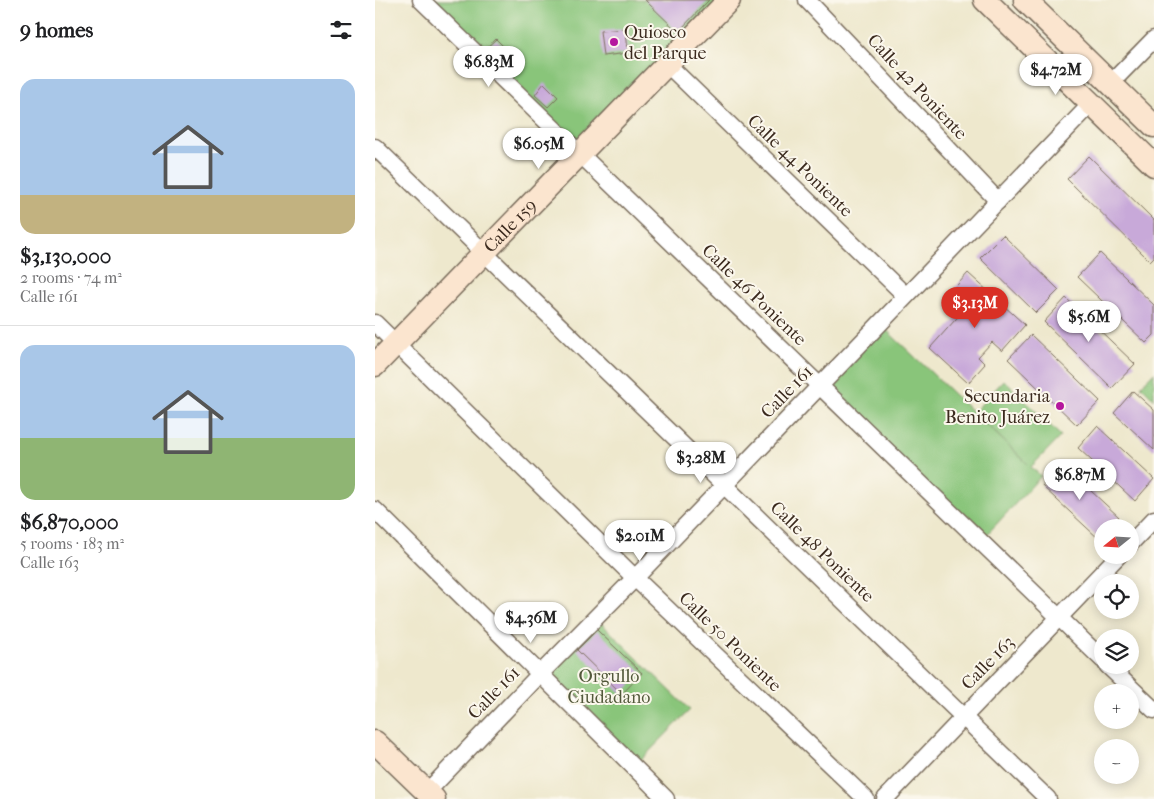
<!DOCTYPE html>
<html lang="en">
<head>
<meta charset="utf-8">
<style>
	body { margin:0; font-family:"IM FELL French Canon",serif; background:#f6f6f6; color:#202124; height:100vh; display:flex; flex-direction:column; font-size:19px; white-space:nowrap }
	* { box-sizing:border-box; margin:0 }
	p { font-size:16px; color:#757577 }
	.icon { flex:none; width:28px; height:28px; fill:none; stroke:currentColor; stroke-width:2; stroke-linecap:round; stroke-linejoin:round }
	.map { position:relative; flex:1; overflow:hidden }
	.panel { display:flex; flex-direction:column; background:#fff; width:375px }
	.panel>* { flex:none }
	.needle { width:32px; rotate:252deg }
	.tools { position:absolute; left:719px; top:519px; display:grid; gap:10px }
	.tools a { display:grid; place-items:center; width:45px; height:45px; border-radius:50%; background:#fff; box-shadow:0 2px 12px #0003; font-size:25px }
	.price { position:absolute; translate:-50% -42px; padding:0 11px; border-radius:18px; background:#fff; color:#222; font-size:16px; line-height:32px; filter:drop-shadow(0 1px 2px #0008) }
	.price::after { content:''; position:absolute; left:50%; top:30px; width:15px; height:11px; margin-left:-8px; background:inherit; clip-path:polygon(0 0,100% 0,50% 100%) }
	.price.active { background:#d93025; color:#fff }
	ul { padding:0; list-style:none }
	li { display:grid; align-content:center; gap:10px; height:265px; padding:0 20px }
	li+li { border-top:1px solid #e0e0e0 }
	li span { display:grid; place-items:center; height:155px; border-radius:15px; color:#555 }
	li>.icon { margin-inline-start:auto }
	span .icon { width:90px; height:90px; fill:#fffc; stroke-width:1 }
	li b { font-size:21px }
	h2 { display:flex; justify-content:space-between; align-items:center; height:60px; padding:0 20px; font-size:21px }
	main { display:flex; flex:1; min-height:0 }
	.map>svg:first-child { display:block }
</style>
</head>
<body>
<main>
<section class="panel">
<h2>9 homes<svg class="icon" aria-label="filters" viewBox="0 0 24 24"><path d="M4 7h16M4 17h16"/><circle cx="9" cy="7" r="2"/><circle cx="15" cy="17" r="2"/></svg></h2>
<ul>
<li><span style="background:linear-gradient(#a9c7e8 75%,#c2b280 0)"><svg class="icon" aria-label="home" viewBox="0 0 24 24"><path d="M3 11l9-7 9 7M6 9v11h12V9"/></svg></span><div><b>$3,130,000</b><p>2 rooms · 74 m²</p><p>Calle 161</p></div></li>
<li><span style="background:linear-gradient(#a9c7e8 60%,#8fb573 0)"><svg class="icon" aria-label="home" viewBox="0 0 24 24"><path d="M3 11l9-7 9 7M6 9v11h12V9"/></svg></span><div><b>$6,870,000</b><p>5 rooms · 183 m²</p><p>Calle 163</p></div></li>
</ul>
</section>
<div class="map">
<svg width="779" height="799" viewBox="0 0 779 799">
	<rect width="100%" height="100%" fill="#fbf7ec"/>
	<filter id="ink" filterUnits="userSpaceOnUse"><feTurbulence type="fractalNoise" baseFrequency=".02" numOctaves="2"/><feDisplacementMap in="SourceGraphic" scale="10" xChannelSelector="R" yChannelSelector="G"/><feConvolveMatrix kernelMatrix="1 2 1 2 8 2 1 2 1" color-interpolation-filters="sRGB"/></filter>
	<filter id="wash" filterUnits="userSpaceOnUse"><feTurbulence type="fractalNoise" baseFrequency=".0096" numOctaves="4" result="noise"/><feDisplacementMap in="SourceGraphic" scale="20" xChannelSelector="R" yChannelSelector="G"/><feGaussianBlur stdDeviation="1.12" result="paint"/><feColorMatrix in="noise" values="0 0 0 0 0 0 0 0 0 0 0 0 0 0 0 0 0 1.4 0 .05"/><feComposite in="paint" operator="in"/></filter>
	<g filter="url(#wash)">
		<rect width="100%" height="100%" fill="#eee8cd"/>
		<g fill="#89c57a" stroke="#62784c">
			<path d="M47,0H354L205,153Z"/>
			<path d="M505,324L653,464L599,412L629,380L686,436L656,467L666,476L605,542L445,386Z"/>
			<path d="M779,372V399L766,386Z"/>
			<path d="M221,618L315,710L258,768L164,675Z"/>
		</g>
		<g id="blocks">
			<g fill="#c8a9d9">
				<path d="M270,0H334L303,32Z"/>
				<path d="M251,29L253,53L228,56L225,31Z"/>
				<path d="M121,39L131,49L121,58L111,48Z"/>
				<path d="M169,83L183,97L173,107L160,95Z"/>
				<path d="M714,156L779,220V257L775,261L692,179Z"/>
				<path d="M628,235L684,290L661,313L605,258Z"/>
				<path d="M725,253L779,305V335L771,343L702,277Z"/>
				<path d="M593,273L650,325L627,351L617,342L603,357L610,364L593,383L555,348L589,310L573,295Z"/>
				<path d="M691,298L760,364L737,388L669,322Z"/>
				<path d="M656,335L725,401L702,425L633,359Z"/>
				<path d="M758,391L779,410V450L739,413Z"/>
				<path d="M722,426L779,479L760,501L703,448Z"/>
				<path d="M687,464L744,517L735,528H728V535L724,539L667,486Z"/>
				<path d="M222,630L267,673L247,694L202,650Z"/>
			</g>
		</g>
	</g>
	<g filter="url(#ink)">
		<use href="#blocks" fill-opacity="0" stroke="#7a6c5b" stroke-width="1"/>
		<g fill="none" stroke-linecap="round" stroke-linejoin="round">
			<g stroke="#7a6c5b" stroke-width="19">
				<g id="street">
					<path d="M46,0L728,660"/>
					<path d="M432,0L623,201"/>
					<path d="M292,64L531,296"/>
					<path d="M735,84L779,39"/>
					<path d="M0,147L673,799"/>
					<path d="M0,323L260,578L491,799"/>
					<path d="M0,510L291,799"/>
					<path d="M755,544L779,519"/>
					<path d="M732,665L779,710"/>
					<path d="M52,792L164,675L260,578L716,104"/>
					<path d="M510,799L744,555"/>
				</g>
			</g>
			<g stroke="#7a6c5b" stroke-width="25">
				<g id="secondary">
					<path d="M610,0L779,165"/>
					<path d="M650,0L779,126"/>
					<path id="s1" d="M0,365L354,0"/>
					<path d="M0,742L59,799"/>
				</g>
			</g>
			<use href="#street" stroke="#fff" stroke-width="16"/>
			<use href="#secondary" stroke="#fbe5cf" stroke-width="22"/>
		</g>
	</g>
	<g fill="#b5179e" stroke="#fbf7ec" stroke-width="2">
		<circle cx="239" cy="42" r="5"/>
		<circle cx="685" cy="406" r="5"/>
	</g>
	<g text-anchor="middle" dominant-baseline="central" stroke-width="4" stroke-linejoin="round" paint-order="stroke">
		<g font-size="18" fill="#3b2a1e" stroke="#fbf7ec" text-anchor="start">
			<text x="249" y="32">Quiosco<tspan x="249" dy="21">del Parque</tspan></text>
			<text x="675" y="396" text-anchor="end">Secundaria<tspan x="675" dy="21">Benito Juárez</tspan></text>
		</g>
		<g font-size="18" fill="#3b2a1e" stroke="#fbf7ec">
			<text transform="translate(542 87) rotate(47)">Calle 42 Poniente</text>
			<text transform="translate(425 166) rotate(44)">Calle 44 Poniente</text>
			<text stroke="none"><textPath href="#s1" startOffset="194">Calle 159</textPath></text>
			<text transform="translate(379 295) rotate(44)">Calle 46 Poniente</text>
			<text transform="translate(412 392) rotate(-46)">Calle 161</text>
			<text transform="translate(447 552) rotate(44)">Calle 48 Poniente</text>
			<text transform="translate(355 642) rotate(44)">Calle 50 Poniente</text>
			<text transform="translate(613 663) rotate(-46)">Calle 163</text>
			<text transform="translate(119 693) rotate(-46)">Calle 161</text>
		</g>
		<g font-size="18" fill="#52583a" stroke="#fbf7ec">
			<text x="234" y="676">Orgullo<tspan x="234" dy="21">Ciudadano</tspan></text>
		</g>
	</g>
</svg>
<div class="tools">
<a><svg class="needle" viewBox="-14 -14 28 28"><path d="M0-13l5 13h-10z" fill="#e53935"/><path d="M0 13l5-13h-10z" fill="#757577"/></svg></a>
<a><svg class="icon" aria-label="locate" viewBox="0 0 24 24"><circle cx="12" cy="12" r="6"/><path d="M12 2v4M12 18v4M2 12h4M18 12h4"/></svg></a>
<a><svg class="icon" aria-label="layers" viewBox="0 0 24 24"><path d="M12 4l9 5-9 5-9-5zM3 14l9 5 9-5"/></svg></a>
<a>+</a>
<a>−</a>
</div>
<b class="price" style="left:114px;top:88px">$6.83M</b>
<b class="price" style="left:681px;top:96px">$4.72M</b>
<b class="price" style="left:164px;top:170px">$6.05M</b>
<b class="price active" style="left:600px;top:329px">$3.13M</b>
<b class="price" style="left:714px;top:343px">$5.6M</b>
<b class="price" style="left:326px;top:484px">$3.28M</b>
<b class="price" style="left:705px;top:501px">$6.87M</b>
<b class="price" style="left:265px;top:562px">$2.01M</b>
<b class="price" style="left:156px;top:644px">$4.36M</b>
</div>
</main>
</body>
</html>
